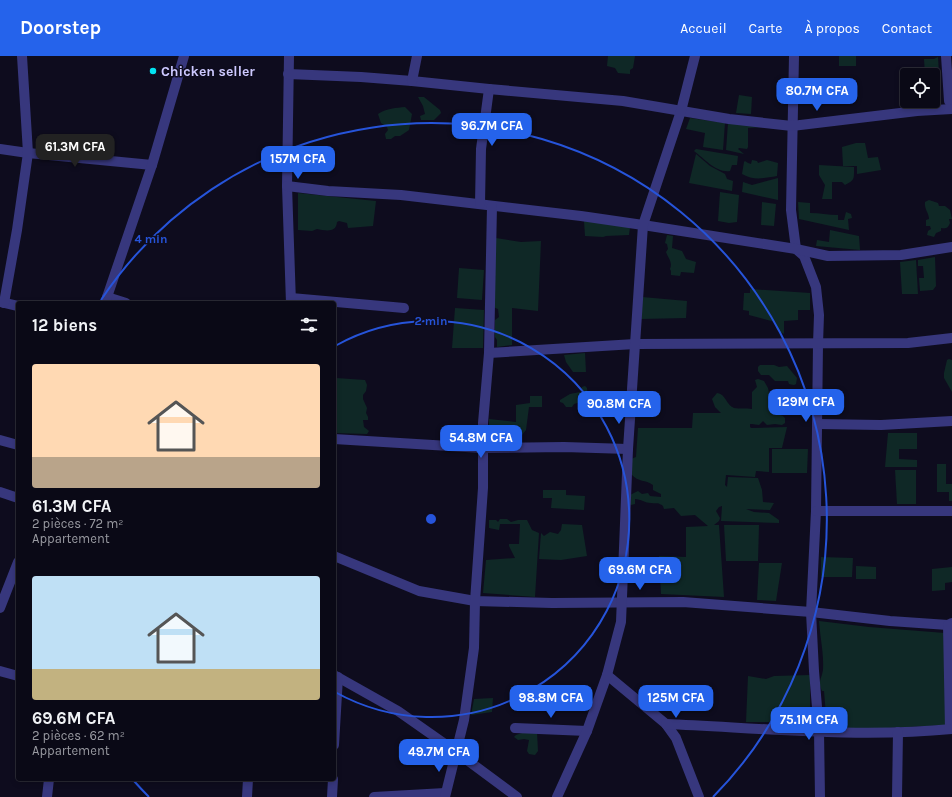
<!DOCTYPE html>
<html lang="fr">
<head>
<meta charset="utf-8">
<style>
	body { margin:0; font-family:Karla,sans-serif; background:#181723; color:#f1f3f6; height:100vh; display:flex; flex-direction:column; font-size:15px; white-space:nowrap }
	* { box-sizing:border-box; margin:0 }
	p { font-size:13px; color:#999aa1 }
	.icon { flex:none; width:22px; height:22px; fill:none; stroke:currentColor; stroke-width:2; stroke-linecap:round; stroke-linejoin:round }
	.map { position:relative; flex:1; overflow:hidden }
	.panel { position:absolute; left:16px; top:245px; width:320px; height:480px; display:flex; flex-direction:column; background:#0a0916; border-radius:4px; box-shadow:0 2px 6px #0003,0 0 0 1px #2a2a35 }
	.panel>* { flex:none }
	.tools { position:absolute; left:900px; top:12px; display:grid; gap:8px }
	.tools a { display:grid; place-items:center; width:40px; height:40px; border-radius:4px; background:#0a0916; box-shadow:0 2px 6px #0003,0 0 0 1px #2a2a35; font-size:20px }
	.price { position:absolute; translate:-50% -34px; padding:0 9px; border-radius:8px; background:#2563eb; color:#fff; font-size:13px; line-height:26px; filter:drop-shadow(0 1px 2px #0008) }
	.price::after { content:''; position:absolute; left:50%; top:24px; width:12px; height:9px; margin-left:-6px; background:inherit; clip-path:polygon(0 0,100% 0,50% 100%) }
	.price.active { background:#222; color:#fff }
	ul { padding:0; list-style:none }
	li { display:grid; align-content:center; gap:8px; height:212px; padding:0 16px }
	li span { display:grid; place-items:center; height:124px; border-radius:4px; color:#555 }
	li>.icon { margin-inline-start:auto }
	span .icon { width:72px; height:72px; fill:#fffc; stroke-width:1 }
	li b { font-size:17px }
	h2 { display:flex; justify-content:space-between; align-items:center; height:48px; padding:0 16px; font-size:17px }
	header { display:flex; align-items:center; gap:24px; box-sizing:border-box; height:56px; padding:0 20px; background:#2563eb; color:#fff }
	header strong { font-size:19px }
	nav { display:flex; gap:22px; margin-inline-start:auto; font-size:14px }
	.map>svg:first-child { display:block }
</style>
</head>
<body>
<header>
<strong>Doorstep</strong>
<nav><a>Accueil</a><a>Carte</a><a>À propos</a><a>Contact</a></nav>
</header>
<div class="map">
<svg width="952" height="741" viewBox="0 0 952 741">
	<rect width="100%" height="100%" fill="#0e0c1e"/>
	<g fill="#0f2826">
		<path d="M608,0H635L633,12L630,14V18L618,17L615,12L607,10Z"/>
		<rect x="839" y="0" width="17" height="10"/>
		<path d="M938,1L939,17L925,18L924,3H934Z"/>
		<path d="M739,39L752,41L751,58L736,57Z"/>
		<path d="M418,41H424L440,54L441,57L434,64H421L420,60L425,58L423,50Z"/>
		<path d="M405,51L412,58L409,74L400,80H395L391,83H386L385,78L388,74L387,71L381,67L378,58C387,52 396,52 405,51Z"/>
		<path d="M690,62L725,67L723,94L703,91L705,77L686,73Z"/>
		<path d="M728,67L763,71L748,72V91L747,93L739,92L738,93L744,98L726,94Z"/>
		<path d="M856,87H865L868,102L878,101L881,114L857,118V110H843L842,91Z"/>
		<path d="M696,93L738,100L737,109H732L730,115C716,117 705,103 694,95Z"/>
		<path d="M696,98L710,110L725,118L727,123L733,125L732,135L689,127Z"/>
		<path d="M752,104L757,105L758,107L767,104L778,107L777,120C764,122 754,125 742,118L744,106L745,105L748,107L751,108Z"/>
		<path d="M819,109L854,111C854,123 855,124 845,129L842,126H832V143H822L825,129L819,119Z"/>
		<path d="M778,122V144L742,136L743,126L752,129Z"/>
		<path d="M720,136L739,139L737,166L729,167L718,165Z"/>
		<path d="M298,137L376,145L373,170L348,172L347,167L339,165L337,166C336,178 324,174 317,173L312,175L298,174Z"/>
		<path d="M929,144L938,147L939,150H945L950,154L952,163H949L950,167C948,172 946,173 941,172V175L936,177L934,181L927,179L928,175L931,173L930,170H926V164L929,163C929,157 924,153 925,146Z"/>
		<path d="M762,146L776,148L774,170L761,169Z"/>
		<path d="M798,146L810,147V157C820,157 828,159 838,159V164H844L846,156L851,158L852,162L848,163L849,174L799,163Z"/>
		<path d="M584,165L630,171L629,179L606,180L603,181L585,180Z"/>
		<path d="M830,174L859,180L860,194L816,190L817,184L829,186Z"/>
		<path d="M667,179L673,180L672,192L682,195L686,203L696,206L694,217L681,216L680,220L671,219V215L670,213C673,206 668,202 666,196L668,193L667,188L665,187Z"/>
		<path d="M496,182L521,186L541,185L538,255L512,252V289L497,291V284L495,281V264L499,261L498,253L493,251Z"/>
		<path d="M935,201L936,230L933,234L920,235L919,222H924L923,210H918V204Z"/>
		<path d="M916,204L918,238H902L900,206Z"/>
		<path d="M459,212L484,214L482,244L457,242Z"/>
		<path d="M750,233L810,237V254H798V264L784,265V278L777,274L775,266L749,259V255L743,254L744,237H750Z"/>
		<path d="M642,241L687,245L686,262L641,263Z"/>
		<path d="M455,252L484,254L483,292H452Z"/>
		<path d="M585,297L586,316H573L566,306L564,299Z"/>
		<path d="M949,303L952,304V336L944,322V317L947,304Z"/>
		<path d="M760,309H774L779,311L787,310L797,322L796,328L794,329L789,328L788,325H775L769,319H761L758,315V311Z"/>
		<path d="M336,322L365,324L367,329L366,335L363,339V343L367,352L366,357L368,361V364H363L364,371L369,375L367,378L334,377V323Z"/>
		<path d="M758,323L764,325L768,332L770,342L775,345V353L774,356C777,359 782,358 785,362V367L782,369L775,368L767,369L763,365L759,369L752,368H750V371L751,372L787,371L782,392H769V416L756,415L755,421L726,419L725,429L727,431L728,421L758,422L762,434L763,446L774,447L770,454L746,453L754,456L769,457L779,464V467L721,465L722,450L719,451L716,455L720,462L719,465L714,469H719L724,541L661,538L659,500L686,501V471L708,470L695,459L681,460L674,452L664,453L663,450C658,446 656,448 651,447C645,447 641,443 635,443V448L631,449L629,447L630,439L638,435L642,438L648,437L650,440L661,441V438L653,434V429C645,423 639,427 631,418V403L636,401L638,372H692L693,357H721L715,351L712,343L717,337C726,338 726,349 734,352C740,353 746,352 752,353V336L757,331L755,324Z"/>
		<path d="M585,330L587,332L588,344L574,348L572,351H566L563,347L560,346V344L570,338L580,336L583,340V337L581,333L582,331Z"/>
		<path d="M530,340H542V351H529L526,374L522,379L508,381L489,371V363L516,366V349L530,347Z"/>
		<path d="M888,377H917V393H899V403L917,404V411H885Z"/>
		<path d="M772,393H808L807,417H772Z"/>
		<path d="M937,408H946V428H952V445H949V436H937Z"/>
		<path d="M895,414H916V448H897Z"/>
		<path d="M543,434H566V439L585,440L584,454L551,452L552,442H543Z"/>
		<path d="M500,463H507L511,466L518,464H527L532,474L539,477L535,541L483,537L486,504L515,502L509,490V488H519L520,468H500L499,474L489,472V464H496L498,466Z"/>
		<path d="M562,468L582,469L587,500L561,504L539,503L541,477L544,480L550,476L558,478L561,474Z"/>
		<path d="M724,469H759L758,505H726Z"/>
		<path d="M821,501L853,502L852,521H821Z"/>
		<path d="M759,507H782L776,545L757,544Z"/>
		<path d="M856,510L876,511V523H856Z"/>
		<path d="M952,511V526L945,527V534L932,535V513Z"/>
		<path d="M819,565L869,571L945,577L948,669L866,673L827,671L824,635H822C817,626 822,622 823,614C824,599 820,580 819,565Z"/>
		<path d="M810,619V651H800L799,658L790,666H746L748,620L766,623L774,620Z"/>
		<path d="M493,642L492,656L471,659L474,643Z"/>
		<path d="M537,676L538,695L535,699L529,698L527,695L529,684L524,683L518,684L514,681L516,679L522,677Z"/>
	</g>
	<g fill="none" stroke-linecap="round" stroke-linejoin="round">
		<g stroke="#37377d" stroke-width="10">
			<path d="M289,0L287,130L291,247"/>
			<path d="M794,0L791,154L796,193L804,200L816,231L819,259L818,288L816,455L811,556L814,615L819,675L820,741"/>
			<path d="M946,0L949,45L952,49"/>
			<path d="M288,18L361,21L412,25L489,33L623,45L729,63L792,70L917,55L952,53"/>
			<path d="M412,25L417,0"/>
			<path d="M0,93L28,97L152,109"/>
			<path d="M287,130L328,135L401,139L581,160L643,169L796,193L828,200L901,199L952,191"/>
			<path d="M480,148L481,93L489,33"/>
			<path d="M107,241L126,247"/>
			<path d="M291,242L404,252"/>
			<path d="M0,246L18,250"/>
			<path d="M4,247L17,174L28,97L22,0"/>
			<path d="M105,247L152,109L184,0"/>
			<path d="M489,297L492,150"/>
			<path d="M817,368L881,369L952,365"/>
			<path d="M334,383L482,392L564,391L628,393"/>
			<path d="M0,384L18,389"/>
			<path d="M0,436L18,442"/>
			<path d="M816,455H952"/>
			<path d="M334,500L419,535L475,545L552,547L683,546L811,556L890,565L948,569L952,567"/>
			<path d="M0,552L18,506"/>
			<path d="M948,569L950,673"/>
			<path d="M0,615L18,620"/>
			<path d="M334,619L398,655L455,695L517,741"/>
			<path d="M607,619L666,668L676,682L699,741"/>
			<path d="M666,668C760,672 859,682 952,673"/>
			<path d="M515,672L587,675"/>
			<path d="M334,689L338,621"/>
			<path d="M47,741L49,723"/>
			<path d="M247,741L248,723"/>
			<path d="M332,741L333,723"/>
			<path d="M374,741L445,737"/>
			<path d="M445,741L464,664L474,592L475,545L483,432V367L489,297L635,288L908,287L952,282"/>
			<path d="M557,741L587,675L607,619L621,566L628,393L643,169L681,55L695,0"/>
			<path d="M897,741L898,676"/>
		</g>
	</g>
	<g fill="none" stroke="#2654da" stroke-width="2">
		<path d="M335 290A198 198 0 1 1 335 636"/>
		<path d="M149 741A396 396 0 0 1 134 725M101 244A396 396 0 1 1 713 741"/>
	</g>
	<circle fill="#02e3f2" stroke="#0e0c1e" stroke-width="1.5" cx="153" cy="15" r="4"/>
	<g text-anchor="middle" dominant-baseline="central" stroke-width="3" stroke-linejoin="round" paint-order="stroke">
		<g font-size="14" font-weight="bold" fill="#cdc9ff" stroke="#0e0c1e" text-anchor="start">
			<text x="161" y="15">Chicken seller</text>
		</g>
	</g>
	<circle cx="431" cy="463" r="6" fill="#2654da" stroke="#0e0c1e" stroke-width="2"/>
	<g font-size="12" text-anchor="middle" font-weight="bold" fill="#2654da" stroke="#0e0c1e" stroke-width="3" stroke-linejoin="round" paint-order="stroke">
		<text x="151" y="187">4 min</text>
		<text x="431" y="269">2 min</text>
	</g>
</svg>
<div class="tools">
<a><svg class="icon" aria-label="locate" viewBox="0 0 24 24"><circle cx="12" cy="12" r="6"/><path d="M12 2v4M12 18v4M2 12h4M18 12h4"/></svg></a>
</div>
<b class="price" style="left:817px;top:56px">80.7M CFA</b>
<b class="price" style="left:492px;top:91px">96.7M CFA</b>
<b class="price active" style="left:75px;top:112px">61.3M CFA</b>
<b class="price" style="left:298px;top:124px">157M CFA</b>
<b class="price" style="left:806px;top:367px">129M CFA</b>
<b class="price" style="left:619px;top:369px">90.8M CFA</b>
<b class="price" style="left:481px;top:403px">54.8M CFA</b>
<b class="price" style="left:640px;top:535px">69.6M CFA</b>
<b class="price" style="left:551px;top:663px">98.8M CFA</b>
<b class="price" style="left:676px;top:663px">125M CFA</b>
<b class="price" style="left:809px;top:685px">75.1M CFA</b>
<b class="price" style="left:439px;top:717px">49.7M CFA</b>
<section class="panel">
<h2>12 biens<svg class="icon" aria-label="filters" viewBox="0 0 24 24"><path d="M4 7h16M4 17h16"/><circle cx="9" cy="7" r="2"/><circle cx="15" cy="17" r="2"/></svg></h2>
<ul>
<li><span style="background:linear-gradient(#ffd9b3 75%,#b9a48a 0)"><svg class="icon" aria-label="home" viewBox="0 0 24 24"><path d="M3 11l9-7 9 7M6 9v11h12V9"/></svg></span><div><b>61.3M CFA</b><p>2 pièces · 72 m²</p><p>Appartement</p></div></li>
<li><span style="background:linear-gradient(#bfe0f5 75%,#c2b280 0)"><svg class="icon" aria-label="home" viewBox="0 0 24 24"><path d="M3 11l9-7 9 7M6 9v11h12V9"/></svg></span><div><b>69.6M CFA</b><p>2 pièces · 62 m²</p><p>Appartement</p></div></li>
</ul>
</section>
</div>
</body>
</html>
